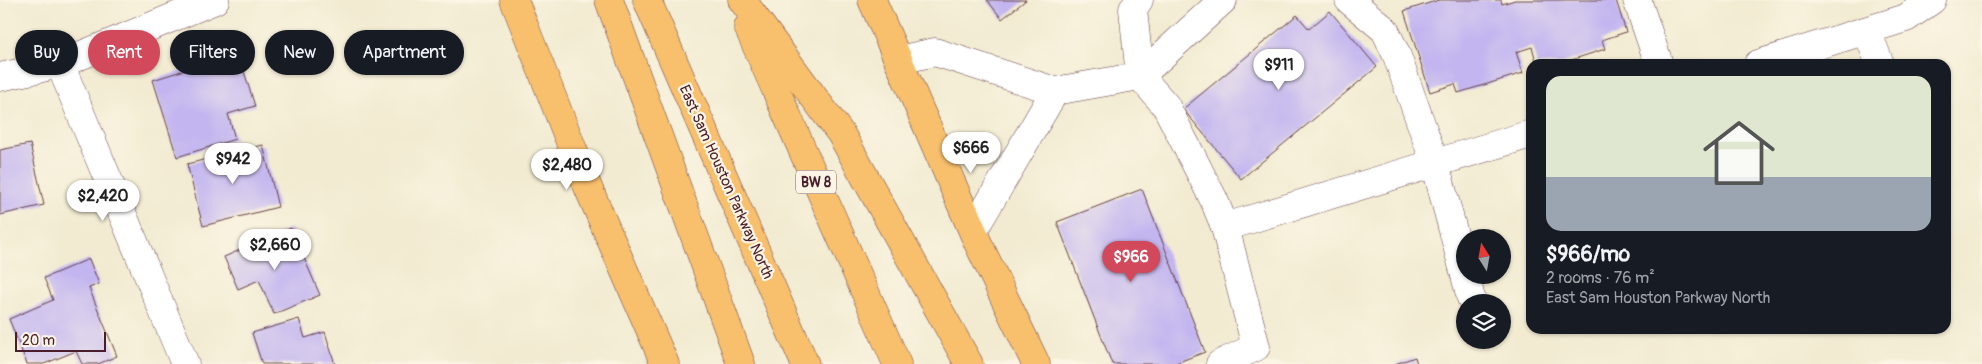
<!DOCTYPE html>
<html lang="en">
<head>
<meta charset="utf-8">
<style>
	body { margin:0; font-family:Pangolin,sans-serif; background:#20242c; color:#f1f3f6; height:100vh; display:flex; flex-direction:column; font-size:19px; white-space:nowrap }
	* { box-sizing:border-box; margin:0 }
	p { font-size:16px; color:#9ea1a6 }
	.icon { flex:none; width:28px; height:28px; fill:none; stroke:currentColor; stroke-width:2; stroke-linecap:round; stroke-linejoin:round }
	.map { position:relative; flex:1; overflow:hidden }
	.details { position:absolute; left:1526px; top:59px; width:425px; height:275px; display:flex; flex-direction:column; background:#171b24; border-radius:15px; box-shadow:0 1px 4px #0004 }
	.details>* { flex:none }
	.banner { position:absolute; left:15px; top:30px; width:475px; height:45px; display:flex; gap:10px }
	.needle { width:32px; rotate:349deg }
	.controls { position:absolute; left:1456px; top:229px; display:grid; gap:10px }
	.controls a { display:grid; place-items:center; width:55px; height:55px; border-radius:50%; background:#171b24; box-shadow:0 1px 4px #0004; font-size:25px }
	.scale { position:absolute; left:15px; bottom:12px; width:91px; box-sizing:border-box; padding-left:5px; border:2px solid #4a1f2b; border-top:0; font-size:14px; line-height:18px; white-space:nowrap; color:#4a1f2b; -webkit-text-stroke:4px #fcf5e5; paint-order:stroke }
	.price { position:absolute; translate:-50% -42px; padding:0 11px; border-radius:18px; background:#fff; color:#222; font-size:16px; line-height:32px; filter:drop-shadow(0 1px 2px #0008) }
	.price::after { content:''; position:absolute; left:50%; top:30px; width:15px; height:11px; margin-left:-8px; background:inherit; clip-path:polygon(0 0,100% 0,50% 100%) }
	.price.selected { background:#d1495b; color:#fff }
	ul { padding:0; list-style:none }
	li { display:grid; align-content:center; gap:10px; height:265px; padding:0 20px }
	li span { display:grid; place-items:center; height:155px; border-radius:15px; color:#555 }
	li>.icon { margin-inline-start:auto }
	span .icon { width:90px; height:90px; fill:#fffc; stroke-width:1 }
	li b { font-size:21px }
	.chip { padding:0 18px; border-radius:22px; background:#171b24; box-shadow:0 1px 4px #0004; font-size:18px; line-height:45px }
	.chip.selected { background:#d1495b; color:#fff }
	.map>svg:first-child { display:block }
</style>
</head>
<body>
<div class="map">
<svg width="1982" height="364" viewBox="0 0 1982 364">
	<rect width="100%" height="100%" fill="#fcf5e5"/>
	<filter id="ink" filterUnits="userSpaceOnUse"><feTurbulence type="fractalNoise" baseFrequency=".02" numOctaves="2"/><feDisplacementMap in="SourceGraphic" scale="10" xChannelSelector="R" yChannelSelector="G"/><feConvolveMatrix kernelMatrix="1 2 1 2 8 2 1 2 1" color-interpolation-filters="sRGB"/></filter>
	<filter id="wash" filterUnits="userSpaceOnUse"><feTurbulence type="fractalNoise" baseFrequency=".0096" numOctaves="4" result="noise"/><feDisplacementMap in="SourceGraphic" scale="20" xChannelSelector="R" yChannelSelector="G"/><feGaussianBlur stdDeviation="1.12" result="paint"/><feColorMatrix in="noise" values="0 0 0 0 0 0 0 0 0 0 0 0 0 0 0 0 0 1.4 0 .05"/><feComposite in="paint" operator="in"/></filter>
	<g filter="url(#wash)">
		<rect width="100%" height="100%" fill="#f2ebd1"/>
		<g id="blocks">
			<g fill="#c3b6f0">
				<path d="M987,0H1026L1002,19Z"/>
				<path d="M1439,0H1501L1502,4L1515,0H1616L1626,32L1602,40L1605,49L1559,64H1537L1532,47L1516,52L1523,73L1458,93L1455,84L1430,92L1404,11Z"/>
				<path d="M1330,11L1377,67L1241,179L1183,109L1297,15L1309,29Z"/>
				<path d="M238,53L255,106L228,114L235,139L177,157L153,80Z"/>
				<path d="M30,144L44,205L0,215V150Z"/>
				<path d="M263,145L278,207L203,226L187,164Z"/>
				<path d="M1142,189L1205,352L1173,364H1112L1057,222Z"/>
				<path d="M291,228L320,295L274,314L259,280L238,289L224,257Z"/>
				<path d="M89,259L99,284L89,288L117,356L98,364H82L76,351L44,364H27L9,319L53,300L44,278Z"/>
				<path d="M299,319L305,338L325,332L335,364H262L252,333Z"/>
				<path d="M1415,357L1417,364H1395Z"/>
			</g>
		</g>
	</g>
	<g filter="url(#ink)">
		<use href="#blocks" fill-opacity="0" stroke="#633e44" stroke-width="1"/>
		<g fill="none" stroke-linecap="round" stroke-linejoin="round">
			<g stroke="#633e44" stroke-width="29">
				<g id="minor">
					<path d="M1139,0L1133,9L1140,76L1166,106L1214,200L1225,227L1531,134"/>
					<path d="M1349,0L1385,30L1397,56L1435,163L1471,298"/>
					<path d="M1637,0L1659,64"/>
					<path d="M1867,31L1880,64"/>
					<path d="M899,60L935,52L1055,91L1140,76L1223,0"/>
					<path d="M60,64L185,364"/>
					<path d="M1758,64L1906,18L1932,0"/>
					<path d="M0,77L60,64L215,0"/>
					<path d="M973,231L1055,91"/>
					<path d="M1220,364L1256,347L1225,227"/>
				</g>
			</g>
			<g stroke="#633e44" stroke-width="29">
				<g id="major">
					<path d="M514,0L587,185L665,364"/>
					<path d="M872,0L977,241L1036,364"/>
				</g>
			</g>
			<g stroke="#633e44" stroke-width="29">
				<g id="highway">
					<path d="M609,0L741,364"/>
					<path d="M647,0L805,364"/>
					<path d="M742,0L841,134L969,364"/>
					<path d="M748,27L897,364"/>
				</g>
			</g>
			<use href="#minor" stroke="#fff" stroke-width="28"/>
			<use href="#major" stroke="#f8bf6c" stroke-width="28"/>
			<use href="#highway" stroke="#f8bf6c" stroke-width="28"/>
		</g>
	</g>
	<g text-anchor="middle" dominant-baseline="central" stroke-width="4.5" stroke-linejoin="round" paint-order="stroke">
		<rect fill="#fcf5e5" stroke="#7f5f63" stroke-width="1" x="796" y="170.5" width="40" height="23" rx="4"/>
		<g font-size="14" font-weight="bold" fill="#4a1f2b">
			<text x="816" y="182">BW 8</text>
		</g>
		<g font-size="15" fill="#4a1f2b" stroke="#fcf5e5">
			<text transform="translate(726 182) rotate(66)">East Sam Houston Parkway North</text>
		</g>
	</g>
</svg>
<div class="controls">
<a><svg class="needle" viewBox="-14 -14 28 28"><path d="M0-13l5 13h-10z" fill="#e53935"/><path d="M0 13l5-13h-10z" fill="#9ea1a6"/></svg></a>
<a><svg class="icon" aria-label="layers" viewBox="0 0 24 24"><path d="M12 4l9 5-9 5-9-5zM3 14l9 5 9-5"/></svg></a>
</div>
<div class="scale">20 m</div>
<b class="price" style="left:1279px;top:91px">$911</b>
<b class="price" style="left:971px;top:174px">$666</b>
<b class="price" style="left:233px;top:185px">$942</b>
<b class="price" style="left:567px;top:191px">$2,480</b>
<b class="price" style="left:103px;top:222px">$2,420</b>
<b class="price" style="left:275px;top:271px">$2,660</b>
<b class="price selected" style="left:1131px;top:283px">$966</b>
<div class="banner">
<a class="chip">Buy</a>
<a class="chip selected">Rent</a>
<a class="chip">Filters</a>
<a class="chip">New</a>
<a class="chip">Apartment</a>
</div>
<section class="details">
<ul>
<li><span style="background:linear-gradient(#dfe7d0 65%,#9aa5b1 0)"><svg class="icon" aria-label="home" viewBox="0 0 24 24"><path d="M3 11l9-7 9 7M6 9v11h12V9"/></svg></span><div><b>$966/mo</b><p>2 rooms · 76 m²</p><p>East Sam Houston Parkway North</p></div></li>
</ul>
</section>
</div>
</body>
</html>
